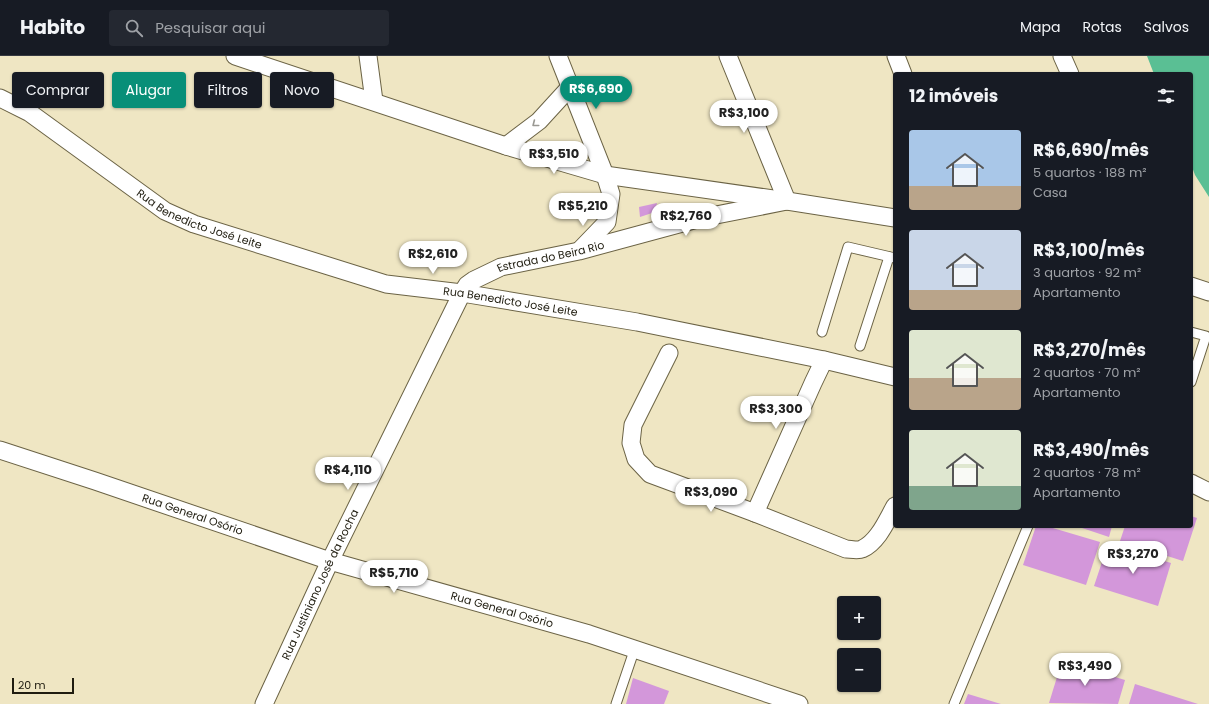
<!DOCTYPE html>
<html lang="pt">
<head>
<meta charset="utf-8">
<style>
	body { margin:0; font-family:Poppins,sans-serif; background:#242831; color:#f1f3f6; height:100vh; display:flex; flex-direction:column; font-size:15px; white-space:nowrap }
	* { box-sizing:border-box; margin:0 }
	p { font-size:13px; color:#9ea1a6 }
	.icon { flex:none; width:22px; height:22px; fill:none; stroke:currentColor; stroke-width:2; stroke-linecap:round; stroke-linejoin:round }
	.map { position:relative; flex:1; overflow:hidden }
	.sheet { position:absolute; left:893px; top:16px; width:300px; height:456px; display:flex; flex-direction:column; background:#171b24; border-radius:4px; box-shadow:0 1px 3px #0004 }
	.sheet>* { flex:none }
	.hud { position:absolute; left:12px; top:16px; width:380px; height:36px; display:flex; gap:8px }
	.buttons { position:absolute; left:837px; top:540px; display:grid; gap:8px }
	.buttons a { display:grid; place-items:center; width:44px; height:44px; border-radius:4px; background:#171b24; box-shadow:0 1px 3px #0004; font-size:20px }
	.scale { position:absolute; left:12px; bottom:10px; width:62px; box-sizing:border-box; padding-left:4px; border:2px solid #1f1c0f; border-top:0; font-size:11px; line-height:14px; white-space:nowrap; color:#1f1c0f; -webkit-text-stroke:3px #efe6c3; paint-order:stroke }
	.price { position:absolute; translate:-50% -34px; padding:0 9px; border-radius:14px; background:#fff; color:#222; font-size:13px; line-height:26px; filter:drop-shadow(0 1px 2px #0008) }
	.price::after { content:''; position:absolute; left:50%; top:24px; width:12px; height:9px; margin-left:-6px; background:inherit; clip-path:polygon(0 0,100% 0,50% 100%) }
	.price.selected { background:#088f78; color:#fff }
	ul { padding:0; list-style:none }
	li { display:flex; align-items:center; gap:12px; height:100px; padding:0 16px }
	li span { display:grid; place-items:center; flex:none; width:112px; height:80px; border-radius:4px; color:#555 }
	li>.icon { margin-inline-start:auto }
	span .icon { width:48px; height:48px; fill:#fffc; stroke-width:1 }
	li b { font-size:17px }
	h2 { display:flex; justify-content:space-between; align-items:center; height:48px; padding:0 16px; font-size:17px }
	.chip { padding:0 14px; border-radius:4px; background:#171b24; box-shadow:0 1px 3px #0004; font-size:14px; line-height:36px }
	.chip.selected { background:#088f78; color:#fff }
	header { display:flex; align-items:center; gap:24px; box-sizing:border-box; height:56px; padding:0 20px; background:#171b24; border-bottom:1px solid #363941 }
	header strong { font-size:19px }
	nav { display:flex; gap:22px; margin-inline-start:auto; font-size:14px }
	.search { width:280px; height:36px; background:#242831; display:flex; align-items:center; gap:10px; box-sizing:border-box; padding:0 14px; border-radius:4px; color:#9ea1a6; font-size:15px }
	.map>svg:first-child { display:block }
</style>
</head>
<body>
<header>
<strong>Habito</strong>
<div class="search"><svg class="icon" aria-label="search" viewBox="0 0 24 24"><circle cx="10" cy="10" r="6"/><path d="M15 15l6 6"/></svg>Pesquisar aqui</div>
<nav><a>Mapa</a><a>Rotas</a><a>Salvos</a></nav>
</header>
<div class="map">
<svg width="1209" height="648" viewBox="0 0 1209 648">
	<rect width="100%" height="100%" fill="#efe6c3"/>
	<path fill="#5abf94" d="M1147,0H1209V141L1195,119L1191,108V18H1154Z"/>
	<g fill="#d397da">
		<path d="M657,147L655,156L640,161L639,151Z"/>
		<path d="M1191,460L1197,462L1183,505L1120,485L1125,470H1191Z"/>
		<path d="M1036,470H1046L1100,486L1086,529L1023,509Z"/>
		<path d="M1076,470H1112L1109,481Z"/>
		<path d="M1108,488L1171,507L1158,550L1094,530Z"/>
		<path d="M1062,605L1125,624L1118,648L1049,647Z"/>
		<path d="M633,622L669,635L664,648H626Z"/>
		<path d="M1135,628L1198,648H1129Z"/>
		<path d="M968,638L1001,648H964Z"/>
	</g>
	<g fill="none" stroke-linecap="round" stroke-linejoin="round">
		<g stroke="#6b6345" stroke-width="11">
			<g id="lane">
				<path d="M822,276L848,191L895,202"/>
				<path d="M1191,276L1206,280L1191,326"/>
				<path d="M860,290L889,201"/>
				<path d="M616,648L635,592"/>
				<path d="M954,648L1028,470"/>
			</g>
		</g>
		<g stroke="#6b6345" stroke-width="19">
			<g id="street">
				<path d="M235,0L506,90L605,119L787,145L895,162"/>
				<path d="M368,0L374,45"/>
				<path d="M558,0L605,119L611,138L607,166L581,193"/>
				<path d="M896,0L903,18"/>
				<path d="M1062,0L1070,18"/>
				<path id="s1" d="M0,42L30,57L165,155L194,168L386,228L462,237L637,266L824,304L895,321"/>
				<path d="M506,90L539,65L571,30"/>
				<path d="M1191,230L1209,236"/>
				<path d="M669,297L633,369L631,387L636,403L650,418L755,457L846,493C850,493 858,495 862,493C878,486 887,464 895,450"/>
				<path id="s2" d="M0,394L95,425L330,505L589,578L799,648"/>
				<path d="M1191,427L1209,436"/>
				<path d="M755,457L813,327L824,304"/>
				<path id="s3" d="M264,648L330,505L462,237L467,229L474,224L501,211L579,195L701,162L787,145L728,0"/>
			</g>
		</g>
		<use href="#lane" stroke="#fff" stroke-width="9"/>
		<use href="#street" stroke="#fff" stroke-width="17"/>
	</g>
	<defs><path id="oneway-chevron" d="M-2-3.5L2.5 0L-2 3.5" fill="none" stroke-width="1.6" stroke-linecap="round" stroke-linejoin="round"/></defs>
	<use stroke="#9a9993" href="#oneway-chevron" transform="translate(535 68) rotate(142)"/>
	<g text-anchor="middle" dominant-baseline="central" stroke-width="3" stroke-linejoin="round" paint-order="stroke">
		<g font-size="11" fill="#1f1c0f" stroke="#efe6c3">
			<text stroke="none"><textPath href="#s1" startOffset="235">Rua Benedicto José Leite</textPath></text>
			<text stroke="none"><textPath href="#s3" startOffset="555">Estrada do Beira Rio</textPath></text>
			<text stroke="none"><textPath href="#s1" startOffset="559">Rua Benedicto José Leite</textPath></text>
			<text stroke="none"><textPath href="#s2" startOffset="203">Rua General Osório</textPath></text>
			<text stroke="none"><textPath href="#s3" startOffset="132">Rua Justiniano José da Rocha</textPath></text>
			<text stroke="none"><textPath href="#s2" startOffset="527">Rua General Osório</textPath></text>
		</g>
	</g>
</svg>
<div class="buttons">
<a>+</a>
<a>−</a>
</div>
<div class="scale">20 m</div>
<b class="price selected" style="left:596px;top:54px">R$6,690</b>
<b class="price" style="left:744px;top:78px">R$3,100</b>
<b class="price" style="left:554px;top:119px">R$3,510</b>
<b class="price" style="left:583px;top:171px">R$5,210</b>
<b class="price" style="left:686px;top:181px">R$2,760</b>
<b class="price" style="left:433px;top:219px">R$2,610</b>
<b class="price" style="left:776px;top:374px">R$3,300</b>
<b class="price" style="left:348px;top:435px">R$4,110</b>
<b class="price" style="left:711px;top:457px">R$3,090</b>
<b class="price" style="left:1133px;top:519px">R$3,270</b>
<b class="price" style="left:394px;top:538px">R$5,710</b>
<b class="price" style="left:1085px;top:631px">R$3,490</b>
<div class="hud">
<a class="chip">Comprar</a>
<a class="chip selected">Alugar</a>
<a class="chip">Filtros</a>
<a class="chip">Novo</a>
</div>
<section class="sheet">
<h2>12 imóveis<svg class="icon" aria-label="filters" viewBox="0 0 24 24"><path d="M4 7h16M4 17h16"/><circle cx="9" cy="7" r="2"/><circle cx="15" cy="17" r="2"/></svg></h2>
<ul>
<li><span style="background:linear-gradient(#a9c7e8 70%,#b9a48a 0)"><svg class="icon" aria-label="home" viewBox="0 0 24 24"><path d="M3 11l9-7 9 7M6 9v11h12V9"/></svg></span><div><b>R$6,690/mês</b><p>5 quartos · 188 m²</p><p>Casa</p></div></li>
<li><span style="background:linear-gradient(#c9d6e8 75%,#b9a48a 0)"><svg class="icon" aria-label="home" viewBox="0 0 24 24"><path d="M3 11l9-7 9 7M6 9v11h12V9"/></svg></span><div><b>R$3,100/mês</b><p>3 quartos · 92 m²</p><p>Apartamento</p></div></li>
<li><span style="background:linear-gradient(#dfe7d0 60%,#b9a48a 0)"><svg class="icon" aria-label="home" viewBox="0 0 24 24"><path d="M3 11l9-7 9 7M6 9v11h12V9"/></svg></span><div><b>R$3,270/mês</b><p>2 quartos · 70 m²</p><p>Apartamento</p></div></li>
<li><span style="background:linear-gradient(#dfe7d0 70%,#7fa58c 0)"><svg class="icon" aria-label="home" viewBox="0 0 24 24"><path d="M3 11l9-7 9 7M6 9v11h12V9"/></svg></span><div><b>R$3,490/mês</b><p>2 quartos · 78 m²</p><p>Apartamento</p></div></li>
</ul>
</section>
</div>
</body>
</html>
